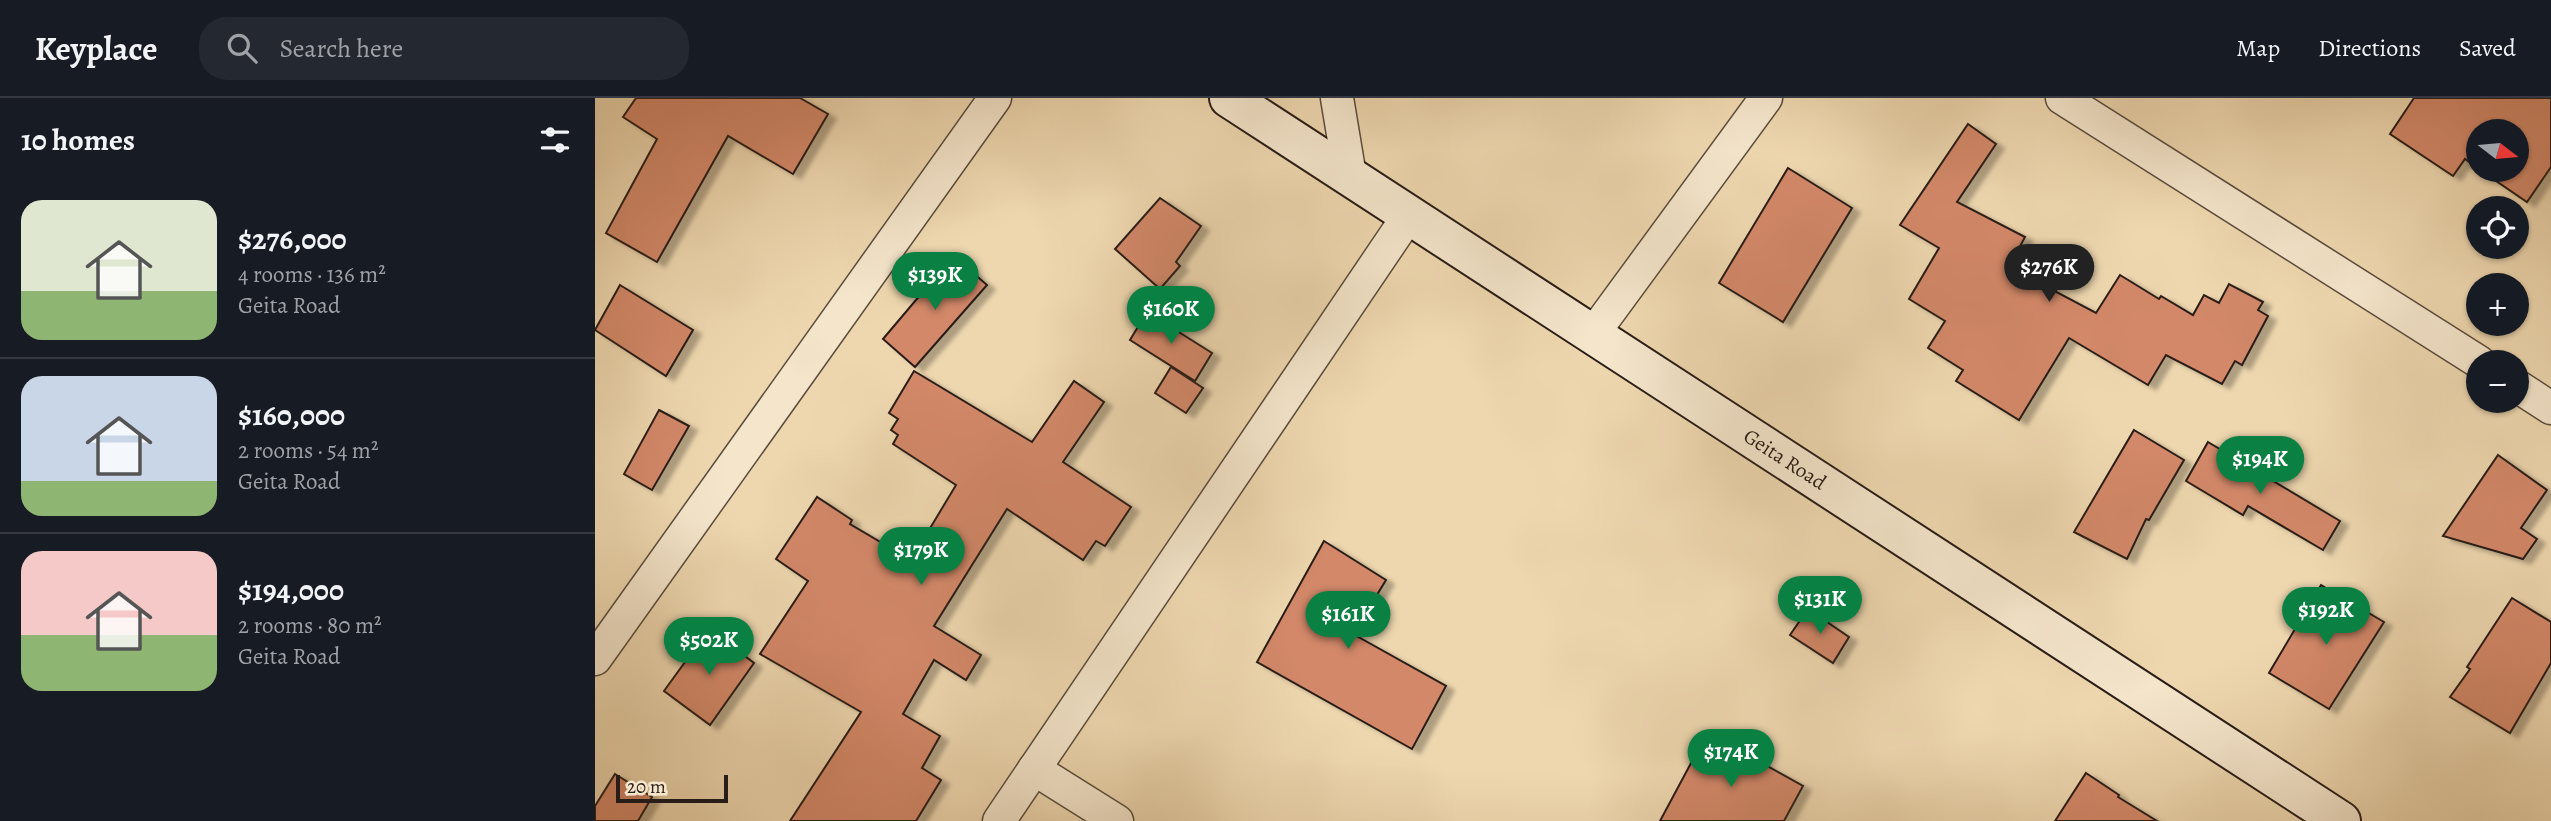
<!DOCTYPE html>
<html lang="en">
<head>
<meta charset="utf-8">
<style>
	body { margin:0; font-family:Alegreya,serif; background:#242831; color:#f1f3f6; height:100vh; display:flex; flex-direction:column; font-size:26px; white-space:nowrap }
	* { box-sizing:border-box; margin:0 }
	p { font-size:23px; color:#9ea1a6 }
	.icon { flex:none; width:38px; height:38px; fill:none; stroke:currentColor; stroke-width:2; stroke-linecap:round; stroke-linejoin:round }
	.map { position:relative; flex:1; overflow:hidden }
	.drawer { display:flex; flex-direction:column; background:#171b24; width:595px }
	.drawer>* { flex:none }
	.needle { width:46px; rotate:106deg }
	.tools { position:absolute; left:1871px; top:21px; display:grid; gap:14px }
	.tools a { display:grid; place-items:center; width:63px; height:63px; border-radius:50%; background:#171b24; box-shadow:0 2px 5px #0004; font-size:35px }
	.scale { position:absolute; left:21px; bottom:18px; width:112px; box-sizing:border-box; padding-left:7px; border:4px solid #291d17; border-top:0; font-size:19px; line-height:24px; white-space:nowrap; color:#291d17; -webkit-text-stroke:5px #f4e5cb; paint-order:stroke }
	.price { position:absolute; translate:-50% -60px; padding:0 16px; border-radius:24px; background:#0b8043; color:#fff; font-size:23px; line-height:46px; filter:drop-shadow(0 2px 4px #0008) }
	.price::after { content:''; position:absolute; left:50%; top:42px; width:21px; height:16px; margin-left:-10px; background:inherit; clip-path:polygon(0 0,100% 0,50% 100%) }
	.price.selected { background:#222; color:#fff }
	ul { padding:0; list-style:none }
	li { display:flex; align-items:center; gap:21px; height:175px; padding:0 21px }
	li+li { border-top:2px solid #363941 }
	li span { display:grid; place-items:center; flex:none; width:196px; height:140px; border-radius:21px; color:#555 }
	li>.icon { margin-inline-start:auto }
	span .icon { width:84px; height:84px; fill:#fffc; stroke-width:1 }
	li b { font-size:30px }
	h2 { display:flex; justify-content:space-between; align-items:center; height:84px; padding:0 21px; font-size:30px }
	header { display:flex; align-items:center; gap:42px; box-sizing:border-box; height:98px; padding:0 35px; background:#171b24; border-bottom:2px solid #363941 }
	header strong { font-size:33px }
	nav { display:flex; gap:38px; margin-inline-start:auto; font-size:24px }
	.search { width:490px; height:63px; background:#242831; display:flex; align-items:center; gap:18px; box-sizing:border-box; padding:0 24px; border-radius:28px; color:#9ea1a6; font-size:26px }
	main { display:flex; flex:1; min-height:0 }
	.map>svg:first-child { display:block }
</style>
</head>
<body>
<header>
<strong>Keyplace</strong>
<div class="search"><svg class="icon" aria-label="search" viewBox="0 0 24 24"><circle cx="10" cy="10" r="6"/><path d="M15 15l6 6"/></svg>Search here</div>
<nav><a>Map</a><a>Directions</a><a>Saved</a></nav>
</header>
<main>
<section class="drawer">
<h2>10 homes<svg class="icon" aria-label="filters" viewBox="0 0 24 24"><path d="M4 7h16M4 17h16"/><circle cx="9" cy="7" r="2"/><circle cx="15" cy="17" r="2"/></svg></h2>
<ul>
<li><span style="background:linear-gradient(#dfe7d0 65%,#8fb573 0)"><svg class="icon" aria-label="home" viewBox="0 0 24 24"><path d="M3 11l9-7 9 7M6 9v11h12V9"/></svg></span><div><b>$276,000</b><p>4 rooms · 136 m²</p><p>Geita Road</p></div></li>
<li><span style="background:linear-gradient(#c9d6e8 75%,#8fb573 0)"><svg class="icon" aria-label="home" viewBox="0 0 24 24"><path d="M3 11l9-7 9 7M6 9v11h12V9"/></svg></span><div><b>$160,000</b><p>2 rooms · 54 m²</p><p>Geita Road</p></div></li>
<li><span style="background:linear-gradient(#f6c9c9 60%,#8fb573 0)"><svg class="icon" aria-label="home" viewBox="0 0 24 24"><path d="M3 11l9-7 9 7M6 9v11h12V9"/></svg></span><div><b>$194,000</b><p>2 rooms · 80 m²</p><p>Geita Road</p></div></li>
</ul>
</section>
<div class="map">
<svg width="1956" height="723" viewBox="0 0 1956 723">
	<defs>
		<filter id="shadow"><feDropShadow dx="8" dy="4.5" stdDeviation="2" flood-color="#0004"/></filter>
	</defs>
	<rect width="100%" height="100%" fill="#eed7af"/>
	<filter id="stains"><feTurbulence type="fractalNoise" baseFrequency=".00286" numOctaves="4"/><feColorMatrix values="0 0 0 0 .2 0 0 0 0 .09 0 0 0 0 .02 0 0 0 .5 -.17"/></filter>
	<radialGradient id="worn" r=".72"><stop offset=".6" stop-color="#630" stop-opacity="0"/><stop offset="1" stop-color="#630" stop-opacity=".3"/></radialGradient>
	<g fill="#d28869" stroke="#291d17" stroke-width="2" filter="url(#shadow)">
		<path d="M41,0H205L233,16L198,76L133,38L62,164L11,135L62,41L28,19Z"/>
		<path d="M1819,0H1956V69L1932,104L1885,72H1922V33H1883V70L1870,61L1858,78L1795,36Z"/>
		<path d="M1373,26L1401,46L1362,104L1430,139L1414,169L1501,215L1525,177L1564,201L1566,198L1598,217L1609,197L1624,205L1634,186L1668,204L1663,212L1673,218L1647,267L1640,263L1627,286L1571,257L1553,287L1474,240L1424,322L1361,283L1368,272L1333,250L1350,223L1314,201L1344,150L1305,127Z"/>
		<path d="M1193,70L1257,110L1188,224L1124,185Z"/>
		<path d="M565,100L606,128L581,164L585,168L565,191L520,151Z"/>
		<path d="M361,160L392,187L320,269L288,241L337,183L339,185Z"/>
		<path d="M25,187L98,232L71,278L0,232Z"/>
		<path d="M552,214L617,255L600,283L535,242Z"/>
		<path d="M576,269L608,290L591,315L560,295Z"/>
		<path d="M319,273L437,344L479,283L509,304L468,364L536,409L510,448L501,443L488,462L412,411L339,528L386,557L371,582L339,562L308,616L345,638L327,670L346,682L321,723H195L266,614L165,556L213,483L181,461L222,399L257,422L255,426L316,462L361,387L298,346L303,337L296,332L303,321L294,315Z"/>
		<path d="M64,312L94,328L57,392L29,376Z"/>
		<path d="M1539,332L1589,362L1554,422L1551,421L1532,461L1479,434Z"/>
		<path d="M1613,344L1745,423L1728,452L1653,408L1648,417L1591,383Z"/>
		<path d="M1903,357L1952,392L1926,430L1942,441L1928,461L1848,438Z"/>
		<path d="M729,443L791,482L758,536L851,588L817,651L662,564Z"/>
		<path d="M1726,487L1789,524L1734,611L1674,575Z"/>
		<path d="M1917,500L1956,524V565L1915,635L1855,599L1875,571L1872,569Z"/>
		<path d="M1213,511L1254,539L1238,565L1195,537Z"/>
		<path d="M114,531L159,565L115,627L69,593Z"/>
		<path d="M1119,638L1208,688L1189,723H1065L1103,652L1109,656Z"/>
		<path d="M1491,675L1524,697L1523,699L1562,723H1460Z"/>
		<path d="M20,676L57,699L43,723H0V708Z"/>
	</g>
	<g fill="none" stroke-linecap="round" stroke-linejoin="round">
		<g stroke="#5a4c3d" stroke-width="35">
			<g id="street">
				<path d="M742,0L755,78"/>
				<path d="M1467,0L1884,264"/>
				<path d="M998,236L1171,0"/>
				<path d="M1922,288L1956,310"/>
				<path d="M0,561L400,0"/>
				<path d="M439,671L522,723"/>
				<path d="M404,723L814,117"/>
			</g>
		</g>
		<g stroke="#291d17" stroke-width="42">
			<path id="secondary" d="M634,0L1746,723"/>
		</g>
		<use href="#street" stroke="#f4e5cb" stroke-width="32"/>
		<use href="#secondary" stroke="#f4e5cb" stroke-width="38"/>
	</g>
	<g text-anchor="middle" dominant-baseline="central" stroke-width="6" stroke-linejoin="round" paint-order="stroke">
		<g font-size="21" fill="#291d17" stroke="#f4e5cb">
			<text transform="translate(1190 361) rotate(33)">Geita Road</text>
		</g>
	</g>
	<rect width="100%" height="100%" filter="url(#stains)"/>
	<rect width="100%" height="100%" fill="url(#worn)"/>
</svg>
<div class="tools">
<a><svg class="needle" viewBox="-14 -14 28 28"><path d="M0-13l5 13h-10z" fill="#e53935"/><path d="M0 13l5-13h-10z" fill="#9ea1a6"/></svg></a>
<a><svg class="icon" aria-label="locate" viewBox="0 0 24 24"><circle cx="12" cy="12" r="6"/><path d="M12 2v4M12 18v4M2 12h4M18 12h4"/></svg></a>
<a>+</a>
<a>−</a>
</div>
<div class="scale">20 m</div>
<b class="price selected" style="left:1454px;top:206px">$276K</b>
<b class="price" style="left:340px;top:214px">$139K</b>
<b class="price" style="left:576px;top:248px">$160K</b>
<b class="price" style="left:1665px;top:398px">$194K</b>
<b class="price" style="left:326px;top:489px">$179K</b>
<b class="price" style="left:1225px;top:538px">$131K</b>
<b class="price" style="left:1731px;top:549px">$192K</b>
<b class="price" style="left:753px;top:553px">$161K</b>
<b class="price" style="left:114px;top:579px">$502K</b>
<b class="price" style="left:1136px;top:691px">$174K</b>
</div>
</main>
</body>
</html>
